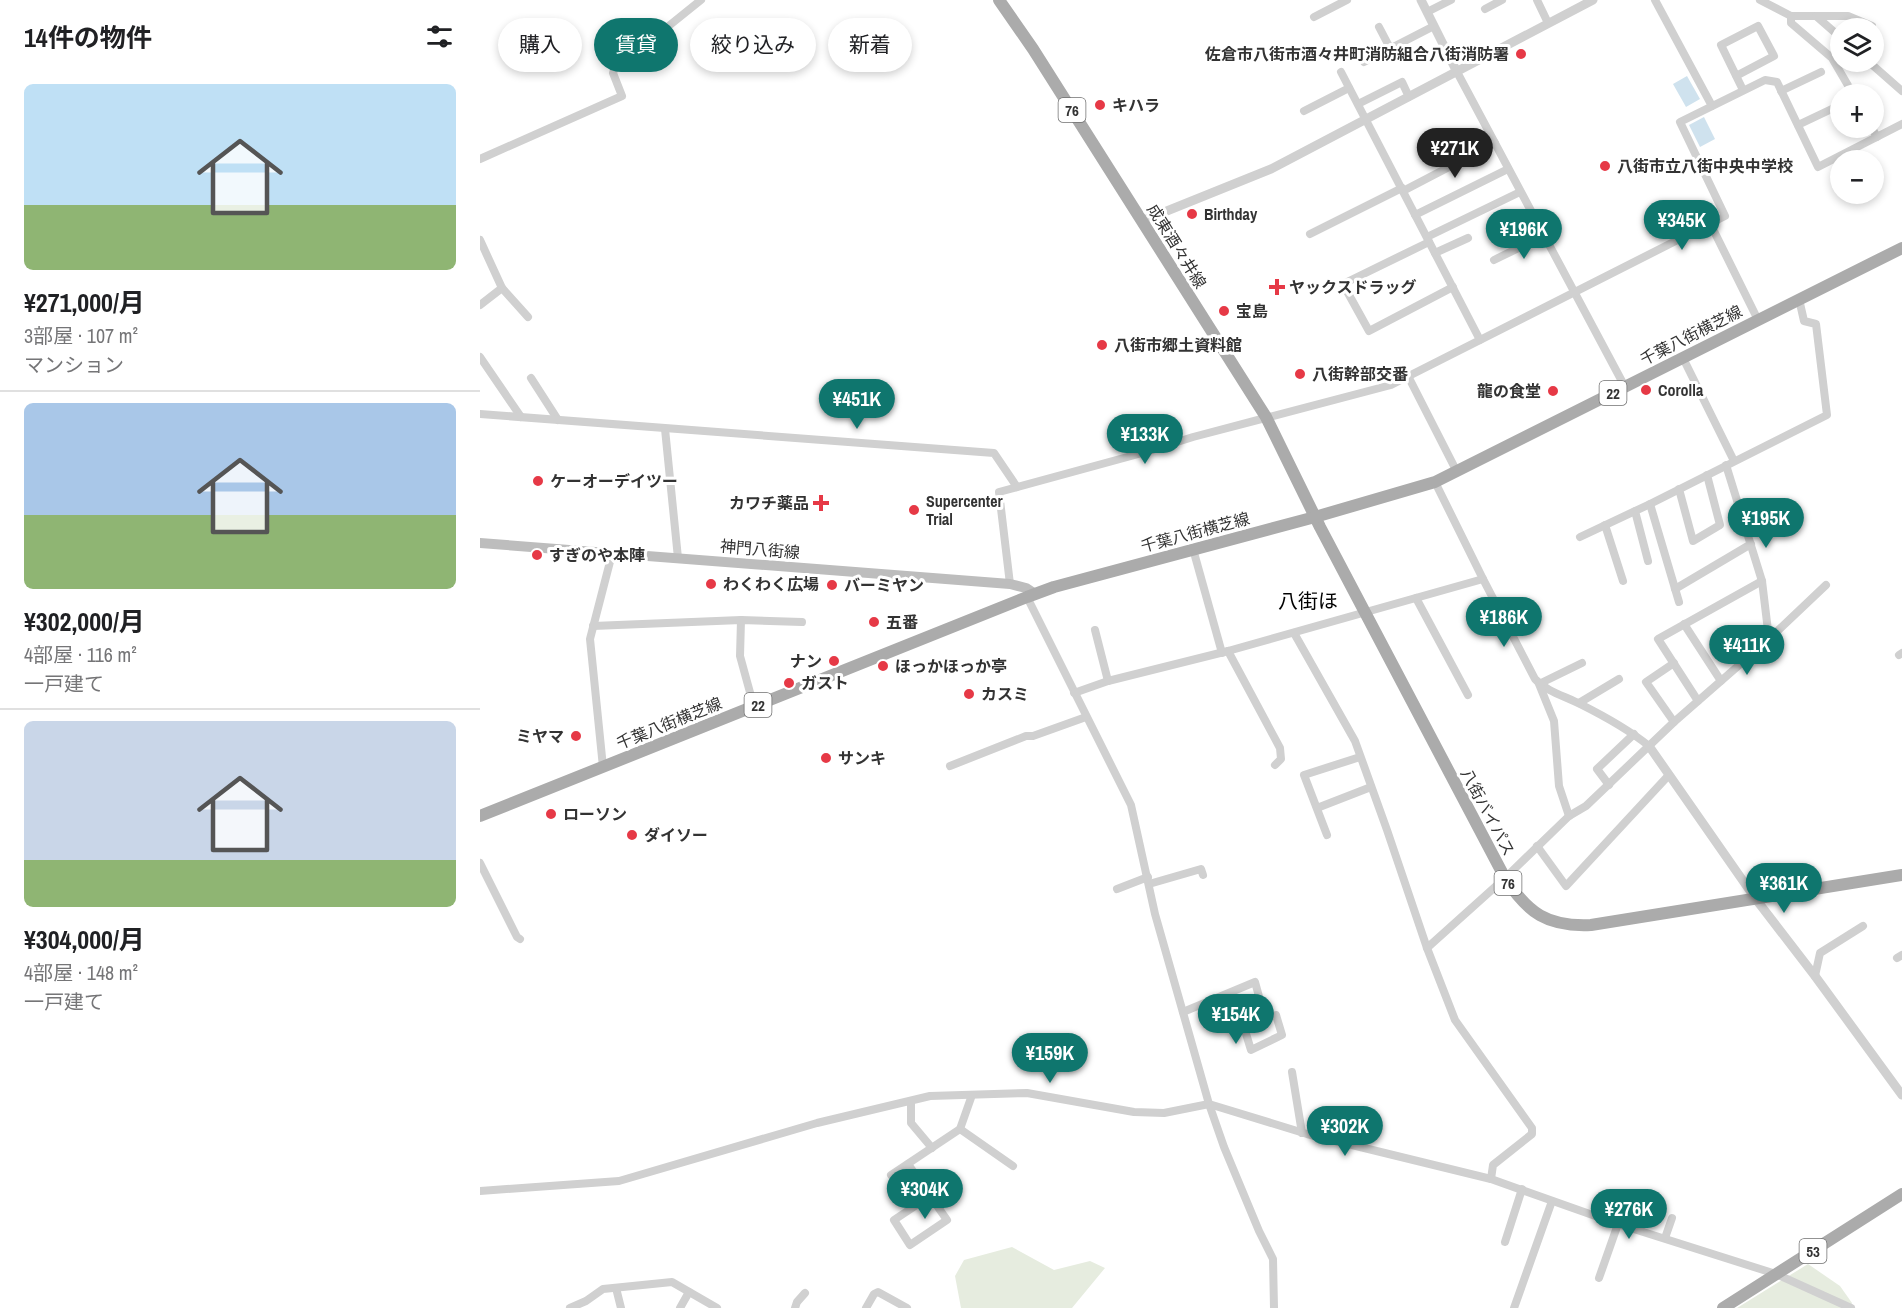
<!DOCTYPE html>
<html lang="ja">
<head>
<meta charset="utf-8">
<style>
	body { margin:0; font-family:"Archivo Narrow","Noto Sans JP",sans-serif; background:#f6f6f6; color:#202124; height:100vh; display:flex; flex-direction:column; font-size:22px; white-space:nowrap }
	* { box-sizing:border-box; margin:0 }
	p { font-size:20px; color:#757577 }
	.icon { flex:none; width:33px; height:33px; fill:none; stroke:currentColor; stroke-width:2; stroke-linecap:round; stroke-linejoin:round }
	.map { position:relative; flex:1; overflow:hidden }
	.side { display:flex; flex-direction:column; background:#fff; width:480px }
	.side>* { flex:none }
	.hud { position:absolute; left:18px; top:18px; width:570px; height:54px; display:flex; gap:12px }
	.buttons { position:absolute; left:1350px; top:18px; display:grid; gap:12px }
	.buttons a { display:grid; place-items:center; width:54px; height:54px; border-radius:50%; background:#fff; box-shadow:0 3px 9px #0003; font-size:30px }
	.price { position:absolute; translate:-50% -51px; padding:0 14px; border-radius:21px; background:#0f766e; color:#fff; font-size:20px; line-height:39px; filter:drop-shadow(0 2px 3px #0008) }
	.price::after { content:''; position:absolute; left:50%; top:36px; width:18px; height:14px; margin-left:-9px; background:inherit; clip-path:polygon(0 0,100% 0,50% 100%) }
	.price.selected { background:#222; color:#fff }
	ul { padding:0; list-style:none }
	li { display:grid; align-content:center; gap:12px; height:318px; padding:0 24px }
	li+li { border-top:2px solid #e0e0e0 }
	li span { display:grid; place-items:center; height:186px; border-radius:9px; color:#555 }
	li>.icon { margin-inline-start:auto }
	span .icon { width:108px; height:108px; fill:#fffc; stroke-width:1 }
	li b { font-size:26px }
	h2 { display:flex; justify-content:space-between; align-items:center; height:72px; padding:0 24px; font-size:26px }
	.tag { padding:0 21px; border-radius:27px; background:#fff; box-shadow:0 3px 9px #0003; font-size:21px; line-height:54px }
	.tag.selected { background:#0f766e; color:#fff }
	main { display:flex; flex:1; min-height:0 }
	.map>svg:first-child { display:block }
</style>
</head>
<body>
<main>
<section class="side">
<h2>14件の物件<svg class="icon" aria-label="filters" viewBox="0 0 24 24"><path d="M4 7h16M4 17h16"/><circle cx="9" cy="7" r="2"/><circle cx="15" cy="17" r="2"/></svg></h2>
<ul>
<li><span style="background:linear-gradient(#bfe0f5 65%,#8fb573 0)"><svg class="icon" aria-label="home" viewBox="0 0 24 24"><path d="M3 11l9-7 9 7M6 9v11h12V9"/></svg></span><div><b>¥271,000/月</b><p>3部屋 · 107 m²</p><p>マンション</p></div></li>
<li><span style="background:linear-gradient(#a9c7e8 60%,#8fb573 0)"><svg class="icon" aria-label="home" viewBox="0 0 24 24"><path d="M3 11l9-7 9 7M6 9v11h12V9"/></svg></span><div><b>¥302,000/月</b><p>4部屋 · 116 m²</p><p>一戸建て</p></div></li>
<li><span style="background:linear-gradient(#c9d6e8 75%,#8fb573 0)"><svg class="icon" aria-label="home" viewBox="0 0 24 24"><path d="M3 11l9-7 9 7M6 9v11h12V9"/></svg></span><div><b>¥304,000/月</b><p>4部屋 · 148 m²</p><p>一戸建て</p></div></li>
</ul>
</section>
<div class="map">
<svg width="1422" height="1308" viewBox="0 0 1422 1308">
	<rect width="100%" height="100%" fill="#fff"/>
	<g fill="#e6ecdf">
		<path d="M532,1247L574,1270L610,1261L625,1268L592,1308H481L475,1276L484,1260Z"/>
		<path d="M1328,1264L1360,1286L1372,1303L1370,1308H1257Z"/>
	</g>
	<g fill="#cfe2ee">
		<path d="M1207,76L1220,99L1206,107L1193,84Z"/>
		<path d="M1224,117L1235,139L1220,147L1209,125Z"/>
	</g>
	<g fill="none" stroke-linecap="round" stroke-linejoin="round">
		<g stroke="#d0d0d0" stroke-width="8">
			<path d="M1057,0L1068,23"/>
			<path d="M1175,0L1232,106"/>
			<path d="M1280,0L1311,16H1336L1360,37"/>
			<path d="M1005,9L1022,0"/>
			<path d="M947,12L971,0"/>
			<path d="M1311,16V23L1352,58L1373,94"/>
			<path d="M1336,16H1368L1392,26"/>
			<path d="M834,17L867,0"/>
			<path d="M899,27L910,48"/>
			<path d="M884,62L954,26"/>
			<path d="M1389,62L1422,91"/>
			<path d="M861,72L1000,340"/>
			<path d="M977,72L1145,387"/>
			<path d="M1256,76L1294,56L1278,26L1241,45L1263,90"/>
			<path d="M1301,91L1341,72"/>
			<path d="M878,104L922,82L929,97"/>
			<path d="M824,111L869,88"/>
			<path d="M1318,125L1358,106"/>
			<path d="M1392,128L1397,137"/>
			<path d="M0,159L142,96L133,73L134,70L221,0"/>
			<path d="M923,191L1015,143"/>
			<path d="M935,215L1028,169"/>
			<path d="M1230,223L1278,320"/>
			<path d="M830,234L922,188"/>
			<path d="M947,237L1040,192"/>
			<path d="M0,240L22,288L0,305"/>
			<path d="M949,242L863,284L889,331L973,287"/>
			<path d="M955,253L988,238"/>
			<path d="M1014,260L1063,236"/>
			<path d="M22,288L48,317"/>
			<path d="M0,357L41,417"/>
			<path d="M1203,358L1254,461"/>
			<path d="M928,376L977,472"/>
			<path d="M51,378L78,420"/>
			<path d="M0,414L514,453L537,487"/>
			<path d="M185,429L198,558"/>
			<path d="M1246,465L1282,581L1289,639"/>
			<path d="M955,482L1003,579L1055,679C1067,692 1085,696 1100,704C1124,716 1148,729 1169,746"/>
			<path d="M1199,489L1213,541L1240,525L1227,475"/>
			<path d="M1170,504L1199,602"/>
			<path d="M1155,511L1168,561"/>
			<path d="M1125,525L1143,581"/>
			<path d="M1100,537L1170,504L1347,415L1336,324L1324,321L1319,299"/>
			<path d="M713,549L742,653"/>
			<path d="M530,584L519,492L662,453L713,437L911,385L1245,216L1200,122L1285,80L1297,82L1338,167L1422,124"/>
			<path d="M1195,589L1271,544"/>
			<path d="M547,597L651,805L675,914L729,1104L744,1147L779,1231L793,1259L794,1308"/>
			<path d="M936,598L988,695"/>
			<path d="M261,620L260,656L274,707"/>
			<path d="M1204,624L1241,681"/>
			<path d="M113,626L261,620L322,622"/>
			<path d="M615,630L628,681"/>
			<path d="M814,633L875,741L907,830L947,948L975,1020L1052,1128V1134L1013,1165L1011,1179"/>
			<path d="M748,651L800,748L801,759L795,765"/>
			<path d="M1419,655L1422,653"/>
			<path d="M1194,663L1166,682L1194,722"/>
			<path d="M594,693L628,681L748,651L1003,579"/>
			<path d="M1218,701L1178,639L1282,581"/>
			<path d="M1099,703L1139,679"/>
			<path d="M470,766L546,736H553L606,717"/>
			<path d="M123,767L110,639L132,554"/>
			<path d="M1129,785L1117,769L1154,734"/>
			<path d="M837,808L891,787"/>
			<path d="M1089,816L1079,786L1074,721L1059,684L1102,663"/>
			<path d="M847,835L824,775L880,757"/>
			<path d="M1057,846L1086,886L1188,776"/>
			<path d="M0,863L37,937L40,939"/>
			<path d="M669,884L721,869L723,875"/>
			<path d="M637,889L668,877"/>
			<path d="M947,948L1025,878L1089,816L1106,806L1194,722L1289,639L1346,585"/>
			<path d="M1417,958L1422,955"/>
			<path d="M1335,976L1340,953L1383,926"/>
			<path d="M703,1012L775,982L785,1018L763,1024L771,1050L802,1035L796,1015L785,1018"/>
			<path d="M812,1072L822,1133"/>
			<path d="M431,1101V1123L452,1148"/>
			<path d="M480,1129L533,1166"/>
			<path d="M428,1164L467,1220L430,1245L414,1220L450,1196"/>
			<path d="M411,1175L480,1129L492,1095"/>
			<path d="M0,1191L139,1181L337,1123L450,1096L547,1093L654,1112L684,1113L729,1104L827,1134L1011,1179L1138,1224L1296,1274L1371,1308"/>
			<path d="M1160,1230L1165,1209"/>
			<path d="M1185,1238L1192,1218"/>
			<path d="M1025,1242L1042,1189"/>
			<path d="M1119,1278L1138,1224"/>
			<path d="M136,1288L141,1308"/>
			<path d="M90,1308L106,1301L123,1289L192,1282L237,1308"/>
			<path d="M200,1308L209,1292"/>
			<path d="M315,1308L317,1302L325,1293"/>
			<path d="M386,1308L394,1294L398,1292L427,1308"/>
			<path d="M1034,1308L1072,1201"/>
		</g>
		<g stroke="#d0d0d0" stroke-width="9">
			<path d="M941,0L977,72"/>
			<path d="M662,221L791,169L1113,0"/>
			<path d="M1169,746L1275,898L1335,976L1422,1095"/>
		</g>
		<path stroke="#bdbdbd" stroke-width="10" d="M0,543L530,584L546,588L555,594"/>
		<g stroke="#ababab" stroke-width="12">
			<path d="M519,0L553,49L786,417L840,527L1025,878C1048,913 1067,927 1111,925L1422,875"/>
			<path d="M0,816L547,597L574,587L835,517L955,482L1422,248"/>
			<path d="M1243,1308L1422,1194"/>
		</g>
	</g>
	<g fill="#e63946" stroke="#fff" stroke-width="2">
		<circle cx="1041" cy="54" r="6"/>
		<circle cx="620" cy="105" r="6"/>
		<circle cx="1125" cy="166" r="6"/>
		<circle cx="712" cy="214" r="6"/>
		<path d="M794 278h6v6h6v6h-6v6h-6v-6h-6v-6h6z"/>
		<circle cx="744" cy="311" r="6"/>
		<circle cx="622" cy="345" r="6"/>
		<circle cx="820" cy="374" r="6"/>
		<circle cx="1166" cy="390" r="6"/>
		<circle cx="1073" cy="391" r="6"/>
		<circle cx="58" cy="481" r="6"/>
		<path d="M338 494h6v6h6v6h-6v6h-6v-6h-6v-6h6z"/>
		<circle cx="434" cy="510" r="6"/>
		<circle cx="57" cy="555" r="6"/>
		<circle cx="231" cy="584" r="6"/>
		<circle cx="352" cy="585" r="6"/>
		<circle cx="394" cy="622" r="6"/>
		<circle cx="354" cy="661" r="6"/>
		<circle cx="403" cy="666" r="6"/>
		<circle cx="309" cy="683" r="6"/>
		<circle cx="489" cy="694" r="6"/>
		<circle cx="96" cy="736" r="6"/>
		<circle cx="346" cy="758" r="6"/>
		<circle cx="71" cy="814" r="6"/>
		<circle cx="152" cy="835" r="6"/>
	</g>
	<g text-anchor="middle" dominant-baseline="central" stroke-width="6" stroke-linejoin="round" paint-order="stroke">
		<g fill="#fff" stroke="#707070" stroke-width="1.5">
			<rect x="578.5" y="98" width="27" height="24" rx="4.5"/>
			<rect x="1119.5" y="381" width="27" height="24" rx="4.5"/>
			<rect x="264.5" y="693" width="27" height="24" rx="4.5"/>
			<rect x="1014.5" y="871" width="27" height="24" rx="4.5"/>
			<rect x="1319.5" y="1239" width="27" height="24" rx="4.5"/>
		</g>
		<g font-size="15" font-weight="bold" fill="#333">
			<text x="592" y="110">76</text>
			<text x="1133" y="393">22</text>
			<text x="278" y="705">22</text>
			<text x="1028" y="883">76</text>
			<text x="1333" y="1251">53</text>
		</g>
		<g font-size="16" font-weight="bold" fill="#333" stroke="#fff" text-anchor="start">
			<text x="1029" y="54" text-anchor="end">佐倉市八街市酒々井町消防組合八街消防署</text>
			<text x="632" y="105">キハラ</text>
			<text x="1137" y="166">八街市立八街中央中学校</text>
			<text x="724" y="214">Birthday</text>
			<text x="809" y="287">ヤックスドラッグ</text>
			<text x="756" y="311">宝島</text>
			<text x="634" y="345">八街市郷土資料館</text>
			<text x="832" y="374">八街幹部交番</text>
			<text x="1178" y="390">Corolla</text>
			<text x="1061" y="391" text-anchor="end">龍の食堂</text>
			<text x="70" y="481">ケーオーデイツー</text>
			<text x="446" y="501">Supercenter<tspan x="446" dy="18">Trial</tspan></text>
			<text x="329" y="503" text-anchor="end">カワチ薬品</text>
			<text x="69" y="555">すぎのや本陣</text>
			<text x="243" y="584">わくわく広場</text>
			<text x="364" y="585">バーミヤン</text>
			<text x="406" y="622">五番</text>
			<text x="342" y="661" text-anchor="end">ナン</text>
			<text x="415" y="666">ほっかほっか亭</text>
			<text x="321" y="683">ガスト</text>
			<text x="501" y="694">カスミ</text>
			<text x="84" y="736" text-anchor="end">ミヤマ</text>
			<text x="358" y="758">サンキ</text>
			<text x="83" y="814">ローソン</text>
			<text x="164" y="835">ダイソー</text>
		</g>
		<g font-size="16" fill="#333" stroke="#fff">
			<text transform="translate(697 246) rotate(58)">成東酒々井線</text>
			<text transform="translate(1211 335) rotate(-27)">千葉八街横芝線</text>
			<text transform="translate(715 532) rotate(-15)">千葉八街横芝線</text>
			<text transform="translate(280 549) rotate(5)">神門八街線</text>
			<text transform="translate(189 723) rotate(-22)">千葉八街横芝線</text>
			<text transform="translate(1008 812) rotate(62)">八街バイパス</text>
		</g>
		<g font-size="20" fill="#000" stroke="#fff">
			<text x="828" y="600">八街ほ</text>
		</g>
	</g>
</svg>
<div class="buttons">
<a><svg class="icon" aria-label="layers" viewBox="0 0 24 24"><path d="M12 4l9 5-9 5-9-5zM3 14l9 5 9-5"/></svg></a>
<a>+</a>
<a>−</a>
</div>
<b class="price selected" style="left:975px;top:179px">¥271K</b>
<b class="price" style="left:1202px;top:251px">¥345K</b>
<b class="price" style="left:1044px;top:260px">¥196K</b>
<b class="price" style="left:377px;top:430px">¥451K</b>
<b class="price" style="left:665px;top:465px">¥133K</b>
<b class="price" style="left:1286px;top:549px">¥195K</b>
<b class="price" style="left:1024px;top:648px">¥186K</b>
<b class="price" style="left:1267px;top:676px">¥411K</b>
<b class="price" style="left:1304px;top:914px">¥361K</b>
<b class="price" style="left:756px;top:1045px">¥154K</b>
<b class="price" style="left:570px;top:1084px">¥159K</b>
<b class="price" style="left:865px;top:1157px">¥302K</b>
<b class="price" style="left:445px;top:1220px">¥304K</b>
<b class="price" style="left:1149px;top:1240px">¥276K</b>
<div class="hud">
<a class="tag">購入</a>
<a class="tag selected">賃貸</a>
<a class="tag">絞り込み</a>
<a class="tag">新着</a>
</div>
</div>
</main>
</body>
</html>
